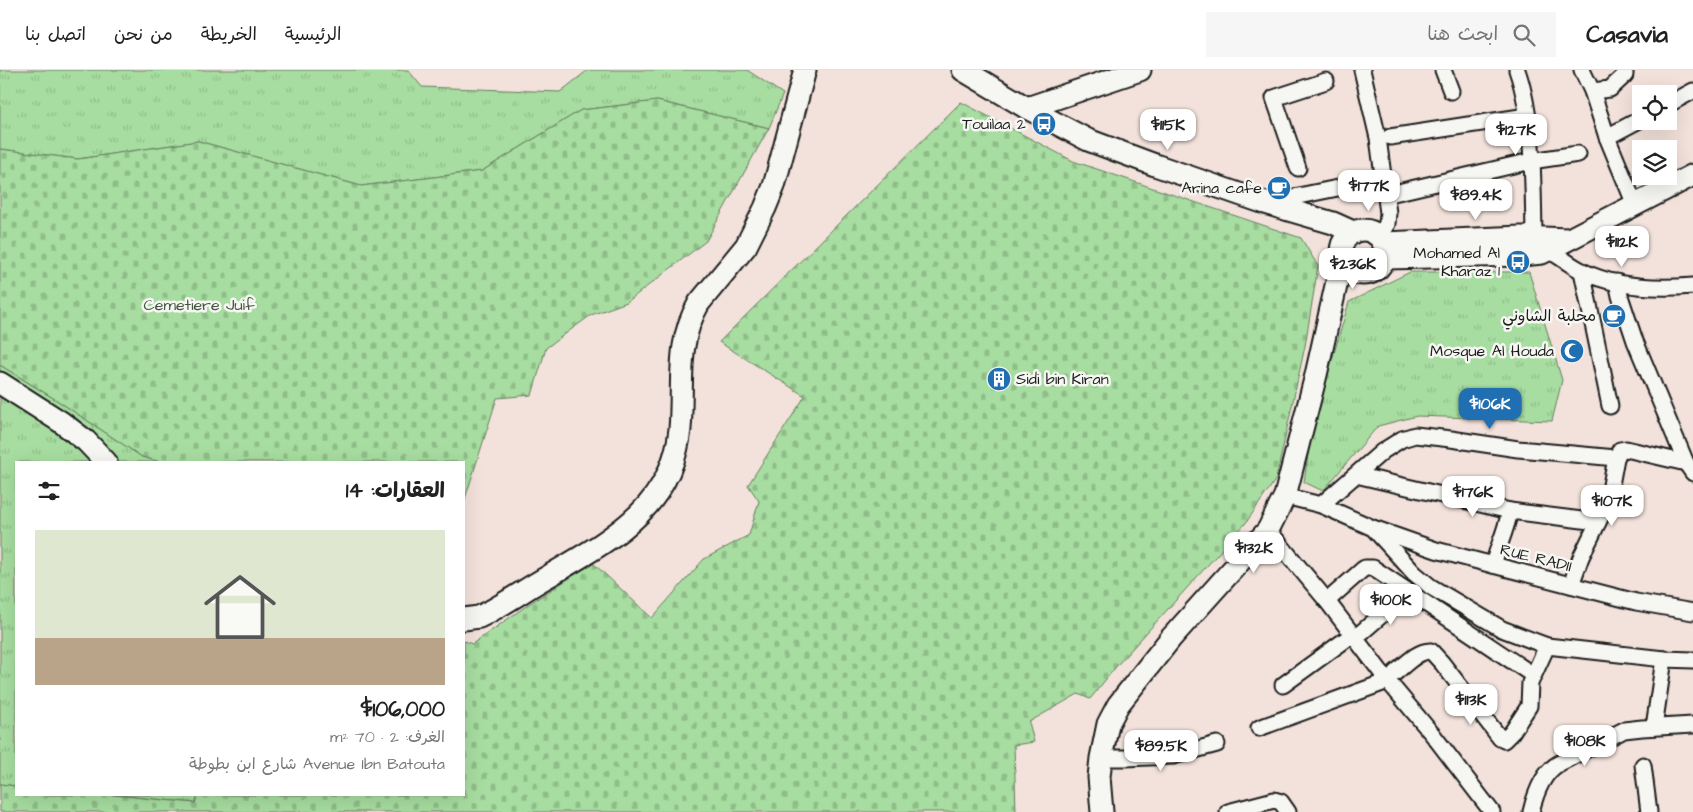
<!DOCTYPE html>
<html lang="ar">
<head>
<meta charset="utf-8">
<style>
	body { margin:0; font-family:"Architects Daughter","Playpen Sans Arabic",sans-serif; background:#f6f6f6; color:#222; direction:rtl; height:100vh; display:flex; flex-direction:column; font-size:19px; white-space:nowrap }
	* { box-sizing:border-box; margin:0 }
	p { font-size:16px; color:#767676 }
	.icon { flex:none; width:28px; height:28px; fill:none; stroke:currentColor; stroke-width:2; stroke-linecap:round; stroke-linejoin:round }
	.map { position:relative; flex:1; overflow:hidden; direction:ltr }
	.panel { position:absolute; left:15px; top:391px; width:450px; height:335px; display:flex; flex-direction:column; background:#fff; border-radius:0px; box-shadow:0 5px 20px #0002; direction:rtl }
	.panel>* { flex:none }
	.buttons { position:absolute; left:1632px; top:15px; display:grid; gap:10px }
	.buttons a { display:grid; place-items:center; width:45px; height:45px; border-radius:0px; background:#fff; box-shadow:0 5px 20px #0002; font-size:25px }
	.price { position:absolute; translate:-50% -42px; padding:0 11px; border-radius:10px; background:#fff; color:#222; font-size:16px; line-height:32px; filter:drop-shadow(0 1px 2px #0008) }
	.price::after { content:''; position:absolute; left:50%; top:30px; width:15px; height:11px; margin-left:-8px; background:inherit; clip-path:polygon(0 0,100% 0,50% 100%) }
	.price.current { background:#1f6fb2; color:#fff }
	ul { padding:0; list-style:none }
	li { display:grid; align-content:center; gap:10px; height:265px; padding:0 20px }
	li+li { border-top:1px solid #e0e0e0 }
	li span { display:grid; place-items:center; height:155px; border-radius:0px; color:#555 }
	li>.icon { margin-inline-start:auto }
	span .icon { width:90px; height:90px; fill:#fffc; stroke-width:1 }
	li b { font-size:21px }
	h2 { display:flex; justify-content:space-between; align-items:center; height:60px; padding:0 20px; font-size:21px }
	header { display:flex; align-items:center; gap:30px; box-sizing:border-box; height:70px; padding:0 25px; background:#fff; border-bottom:1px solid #e0e0e0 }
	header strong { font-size:24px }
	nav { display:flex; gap:28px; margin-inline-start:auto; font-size:18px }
	.search { width:350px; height:45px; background:#f6f6f6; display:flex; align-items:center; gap:12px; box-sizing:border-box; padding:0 18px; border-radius:0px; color:#767676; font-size:19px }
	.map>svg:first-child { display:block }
</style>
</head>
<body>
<header>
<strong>Casavia</strong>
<div class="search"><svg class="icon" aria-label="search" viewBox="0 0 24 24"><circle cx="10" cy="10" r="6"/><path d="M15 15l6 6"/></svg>ابحث هنا</div>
<nav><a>الرئيسية</a><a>الخريطة</a><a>من نحن</a><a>اتصل بنا</a></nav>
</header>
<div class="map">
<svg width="1693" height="742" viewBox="0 0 1693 742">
	<defs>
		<pattern id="grass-tufts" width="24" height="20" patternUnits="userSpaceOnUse" patternTransform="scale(1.25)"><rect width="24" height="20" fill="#a7dda0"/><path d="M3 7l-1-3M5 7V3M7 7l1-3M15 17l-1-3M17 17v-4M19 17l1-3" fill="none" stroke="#8fbd89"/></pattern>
		<pattern id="cemetery-stones" width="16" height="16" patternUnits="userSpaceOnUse" patternTransform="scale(1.25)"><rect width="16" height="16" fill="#a7dda0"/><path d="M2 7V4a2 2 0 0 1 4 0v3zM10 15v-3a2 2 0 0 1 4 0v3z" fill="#8fbd89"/></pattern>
	</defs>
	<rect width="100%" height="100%" fill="#f3e2db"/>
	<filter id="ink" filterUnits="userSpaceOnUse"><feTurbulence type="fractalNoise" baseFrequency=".02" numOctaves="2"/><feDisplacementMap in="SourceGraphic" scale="10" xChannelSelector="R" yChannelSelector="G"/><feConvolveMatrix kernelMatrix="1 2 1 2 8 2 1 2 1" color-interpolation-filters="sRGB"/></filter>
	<g filter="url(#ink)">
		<g fill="url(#grass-tufts)" stroke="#627c5e">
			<path d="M0,0H408L422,17L560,22L588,0H747L783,24L769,58L657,31L581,40L482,101L361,116L198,71L78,89L0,79Z"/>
			<path d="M1410,202H1529L1562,310L1552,351L1417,346L1378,356L1323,421L1304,412L1312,358L1349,232Z"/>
			<path d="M0,295L58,331L142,387L161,392H16V716L0,714Z"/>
			<path d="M113,725H198L196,733Z"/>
		</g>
		<g fill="url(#cemetery-stones)" stroke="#627c5e">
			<path d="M657,31L769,58L706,171L627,232L591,245L546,278L532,325L497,328L464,432V392H161L142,387L58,331L0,295V79L78,89L198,71L361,116L482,101L581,40Z"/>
			<path d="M961,32L1073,91L1301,168L1318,196L1305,276L1276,409L1245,454L1119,593L1090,629L1078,624L1029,652L1034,672L1014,675L1016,742H0V714L16,716V725H113L195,733L198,725H464V571L472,574L529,534L593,493L652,548L704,489L749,465L759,431L748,415L805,326L719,272Z"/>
		</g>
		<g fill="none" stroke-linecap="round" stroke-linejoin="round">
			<g stroke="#1c1c1c" stroke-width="19">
				<g id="street">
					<path d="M1362,0L1378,68L1388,143L1387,154L1379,166"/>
					<path d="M1443,0L1451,21"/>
					<path d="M1517,0C1534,49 1533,115 1534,167"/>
					<path d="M1582,0L1592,21L1607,67L1635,135"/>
					<path d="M1592,21L1610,19L1625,5V0"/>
					<path d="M1669,34L1693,21"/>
					<path d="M1390,67L1527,46"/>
					<path d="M1607,67L1641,49"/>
					<path d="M1298,98L1274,28L1326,11"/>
					<path d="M1385,125L1531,91L1578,84"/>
					<path d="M1269,132L1382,109"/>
					<path d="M1548,171L1549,180C1559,186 1570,195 1582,201C1614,217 1657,219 1693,216"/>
					<path d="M1582,201L1610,336"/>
					<path d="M1617,212L1620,226L1635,271L1686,393L1693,403"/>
					<path d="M1356,405L1510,441L1598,452"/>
					<path d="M1285,426L1321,435L1373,458L1414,503L1431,517L1502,559L1547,576L1664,589L1693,590"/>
					<path d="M1321,435L1383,381L1402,369L1415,365L1451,369L1518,379L1616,388L1620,380L1626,379L1686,393"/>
					<path d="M1376,459L1436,480L1493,495L1636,532L1693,542"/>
					<path d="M1268,460L1327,531L1387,610L1433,665L1492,742"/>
					<path d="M1493,495C1498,477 1506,460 1510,441"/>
					<path d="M1571,515L1581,487L1605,438L1609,426L1616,388"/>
					<path d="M1327,531L1362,500L1365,498H1373L1533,605"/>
					<path d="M1355,568L1408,522"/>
					<path d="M1395,603C1405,595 1418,580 1431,581L1442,593L1500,668L1504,670L1512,662L1529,636L1530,613L1547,576"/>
					<path d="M1283,615L1352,565"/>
					<path d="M1654,657L1664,589"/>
					<path d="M1259,658L1388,611"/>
					<path d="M1101,688H1125L1173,686L1217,674"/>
					<path d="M1643,695L1649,742"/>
					<path d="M1228,742L1274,730L1281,732L1288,742"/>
					<path d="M1531,742C1535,725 1543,703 1558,694L1624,660L1642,658L1693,655"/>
				</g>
			</g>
			<g stroke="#1c1c1c" stroke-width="25">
				<g id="secondary">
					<path d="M963,0L1027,38L1088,70L1155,95L1265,133L1333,153L1353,162"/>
					<path d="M1027,38L1140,0"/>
					<circle cx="1363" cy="182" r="22"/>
					<path d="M1384,173L1521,167L1567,169"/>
					<path d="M1385,188L1522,185L1542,183L1693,105"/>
					<path d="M0,313L61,352L86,371L106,392"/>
					<path d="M464,549L479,547L485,544C506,533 526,519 547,507C609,470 672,439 680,359C684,314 675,274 699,233L746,176L765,138L774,116L805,0"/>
					<path d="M1102,742L1099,707L1101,688L1108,654L1118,635L1171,568L1268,460L1285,426L1316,305L1342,189"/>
				</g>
			</g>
			<use href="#street" stroke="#f6f6f2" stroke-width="15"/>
			<use href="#secondary" stroke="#f6f6f2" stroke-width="21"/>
		</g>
	</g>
	<defs>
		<g id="bus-disc" transform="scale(1.25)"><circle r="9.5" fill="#1f6fb2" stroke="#f6f6f2"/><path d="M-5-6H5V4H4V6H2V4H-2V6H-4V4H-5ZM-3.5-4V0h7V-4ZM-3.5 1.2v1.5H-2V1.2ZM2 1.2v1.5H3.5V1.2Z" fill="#fff"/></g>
		<g id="cafe-disc" transform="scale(1.25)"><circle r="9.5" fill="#1f6fb2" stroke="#f6f6f2"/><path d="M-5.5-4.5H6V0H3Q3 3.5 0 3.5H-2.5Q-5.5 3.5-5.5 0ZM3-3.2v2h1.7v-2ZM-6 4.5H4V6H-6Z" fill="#fff"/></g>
		<g id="mosque-disc" transform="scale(1.25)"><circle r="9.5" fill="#1f6fb2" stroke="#f6f6f2"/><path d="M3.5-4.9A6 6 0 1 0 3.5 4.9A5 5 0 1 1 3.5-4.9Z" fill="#fff"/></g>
		<g id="building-disc" transform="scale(1.25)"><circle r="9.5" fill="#1f6fb2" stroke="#f6f6f2"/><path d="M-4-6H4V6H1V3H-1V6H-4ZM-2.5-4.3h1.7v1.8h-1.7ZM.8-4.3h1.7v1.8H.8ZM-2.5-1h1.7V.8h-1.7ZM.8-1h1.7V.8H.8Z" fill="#fff"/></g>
	</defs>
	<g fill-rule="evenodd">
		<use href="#bus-disc" x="1044" y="54"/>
		<use href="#cafe-disc" x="1279" y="118"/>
		<use href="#bus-disc" x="1518" y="192"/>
		<use href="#cafe-disc" x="1614" y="246"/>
		<use href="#mosque-disc" x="1572" y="281"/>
		<use href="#building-disc" x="999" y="309"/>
	</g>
	<g text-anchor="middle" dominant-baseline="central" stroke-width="5" stroke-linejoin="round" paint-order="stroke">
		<g font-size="16" fill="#1c1c1c" stroke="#f6f6f2" text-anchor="end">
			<text x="1026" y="54">Touilaa 2</text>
			<text x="1262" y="118">Arina cafe</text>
			<text x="1500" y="183">Mohamed Al<tspan x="1500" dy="18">Kharaz 1</tspan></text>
			<text x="1596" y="246">محلبة الشاوني</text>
			<text x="1554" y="281">Mosque Al Houda</text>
			<text x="1016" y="309" text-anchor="start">Sidi bin Kiran</text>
		</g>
		<g font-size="16" fill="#465644" stroke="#f6f6f2">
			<text x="199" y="235">Cemetiere Juif</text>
		</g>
		<g font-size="16" fill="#1c1c1c" stroke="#f6f6f2">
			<text transform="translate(1536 488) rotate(14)">RUE RADII</text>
		</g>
	</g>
</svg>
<div class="buttons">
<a><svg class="icon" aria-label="locate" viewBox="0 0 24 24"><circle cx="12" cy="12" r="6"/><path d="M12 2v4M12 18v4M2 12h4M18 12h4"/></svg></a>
<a><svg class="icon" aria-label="layers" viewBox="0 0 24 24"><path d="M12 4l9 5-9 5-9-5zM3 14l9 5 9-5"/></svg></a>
</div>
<b class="price" style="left:1168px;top:81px">$115K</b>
<b class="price" style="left:1516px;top:86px">$127K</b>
<b class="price" style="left:1369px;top:142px">$177K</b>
<b class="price" style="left:1476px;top:151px">$89.4K</b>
<b class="price" style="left:1622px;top:198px">$112K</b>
<b class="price" style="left:1353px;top:220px">$236K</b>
<b class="price current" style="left:1490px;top:360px">$106K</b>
<b class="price" style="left:1473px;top:448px">$176K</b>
<b class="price" style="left:1612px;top:457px">$107K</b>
<b class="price" style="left:1254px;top:504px">$132K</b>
<b class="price" style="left:1391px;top:556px">$100K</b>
<b class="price" style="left:1471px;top:656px">$113K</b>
<b class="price" style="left:1585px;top:697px">$108K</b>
<b class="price" style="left:1161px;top:702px">$89.5K</b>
<section class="panel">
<h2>العقارات: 14<svg class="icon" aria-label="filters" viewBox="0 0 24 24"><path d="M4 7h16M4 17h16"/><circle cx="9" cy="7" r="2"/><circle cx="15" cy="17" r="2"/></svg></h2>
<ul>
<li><span style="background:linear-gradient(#dfe7d0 70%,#b9a48a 0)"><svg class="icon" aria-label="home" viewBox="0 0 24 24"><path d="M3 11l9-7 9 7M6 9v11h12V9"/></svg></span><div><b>$106,000</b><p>الغرف: 2 · 70 m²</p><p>Avenue Ibn Batouta شارع ابن بطوطة</p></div></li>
</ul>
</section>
</div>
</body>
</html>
